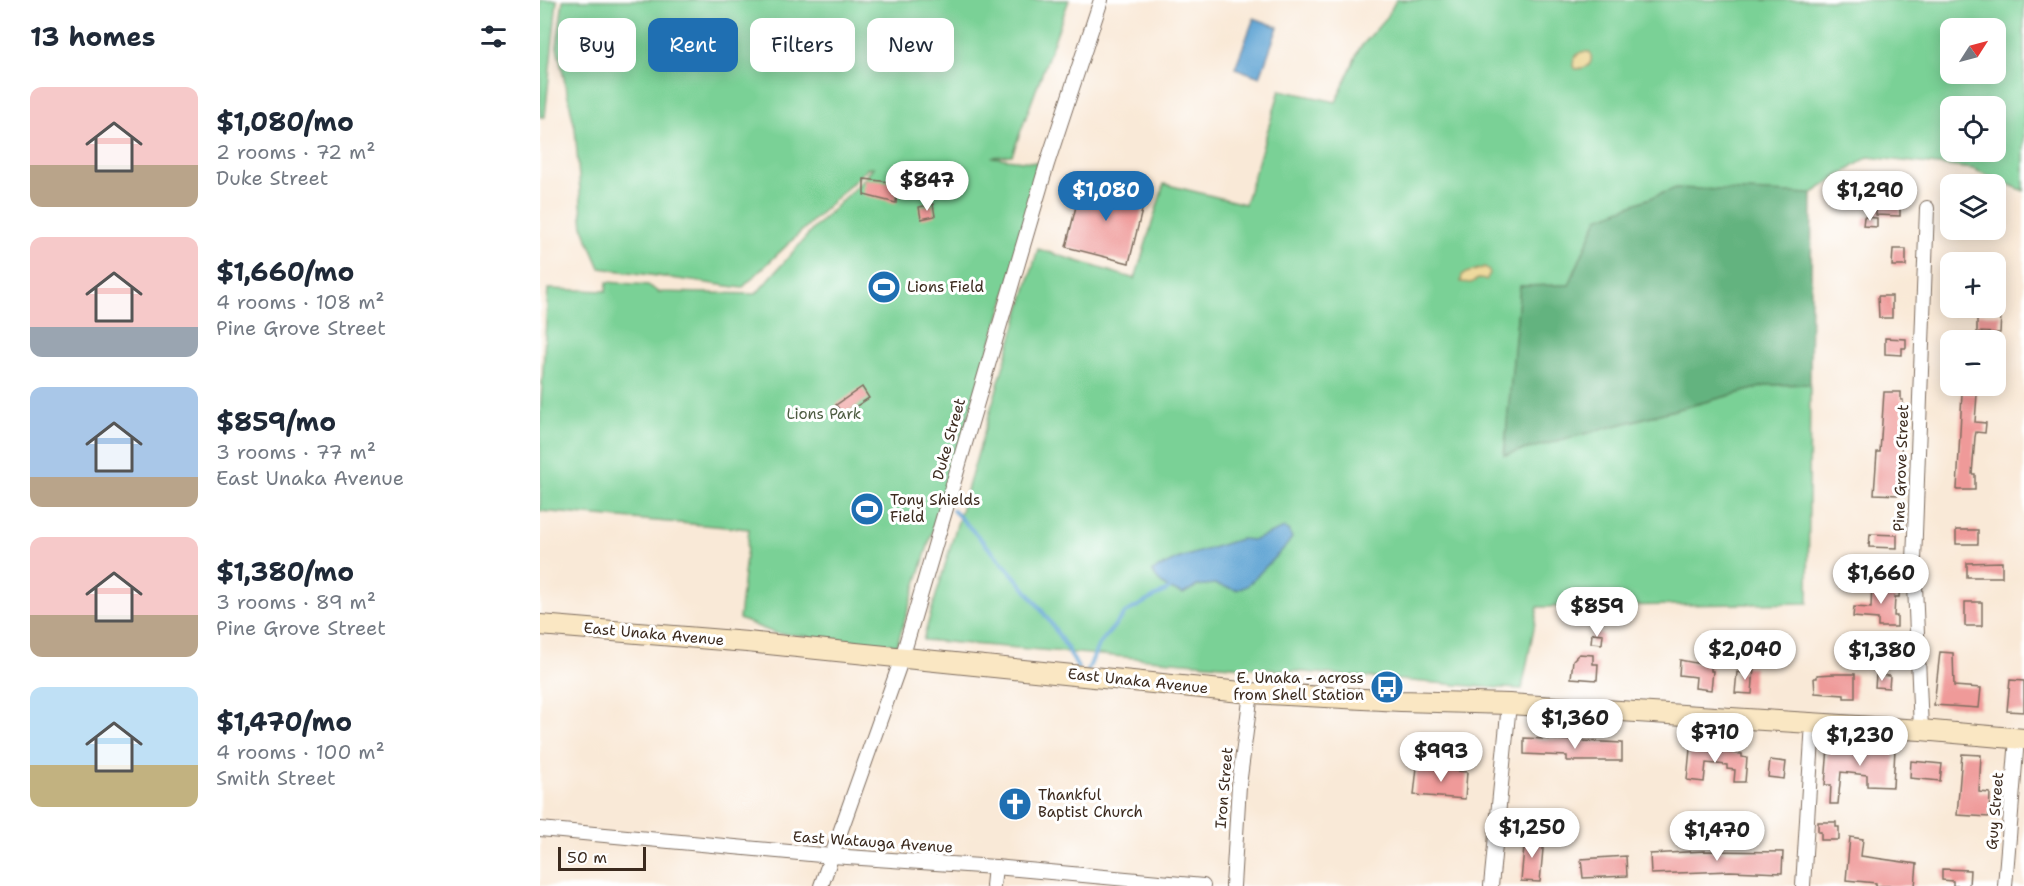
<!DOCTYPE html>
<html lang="en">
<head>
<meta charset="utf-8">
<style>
	body { margin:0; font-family:"Shantell Sans",sans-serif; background:#f2f2f3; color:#1f2937; height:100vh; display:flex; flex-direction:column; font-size:22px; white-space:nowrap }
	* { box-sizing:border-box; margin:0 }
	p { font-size:20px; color:#747a83 }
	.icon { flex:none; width:33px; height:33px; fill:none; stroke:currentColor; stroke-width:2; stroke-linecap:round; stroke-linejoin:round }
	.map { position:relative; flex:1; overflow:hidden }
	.side { display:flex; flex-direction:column; background:#fff; width:540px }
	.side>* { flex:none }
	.top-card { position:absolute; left:18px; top:18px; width:570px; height:54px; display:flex; gap:12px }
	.needle { width:39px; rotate:54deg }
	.controls { position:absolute; left:1400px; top:18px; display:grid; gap:12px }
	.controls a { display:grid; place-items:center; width:66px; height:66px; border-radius:12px; background:#fff; box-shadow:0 3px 15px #0003; font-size:30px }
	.scale { position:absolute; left:18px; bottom:15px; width:88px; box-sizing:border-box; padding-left:6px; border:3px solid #3b2a1e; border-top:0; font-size:16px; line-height:21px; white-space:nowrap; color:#3b2a1e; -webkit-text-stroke:4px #fff; paint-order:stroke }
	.price { position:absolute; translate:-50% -51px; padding:0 14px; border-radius:21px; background:#fff; color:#222; font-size:20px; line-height:39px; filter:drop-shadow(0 2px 3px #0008) }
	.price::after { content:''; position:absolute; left:50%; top:36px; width:18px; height:14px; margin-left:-9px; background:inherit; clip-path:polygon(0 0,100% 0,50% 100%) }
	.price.active { background:#1f6fb2; color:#fff }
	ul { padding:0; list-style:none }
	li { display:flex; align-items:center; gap:18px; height:150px; padding:0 30px }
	li span { display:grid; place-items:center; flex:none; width:168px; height:120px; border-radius:12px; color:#555 }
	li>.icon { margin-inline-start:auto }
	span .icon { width:72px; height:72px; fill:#fffc; stroke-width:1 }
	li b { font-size:26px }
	h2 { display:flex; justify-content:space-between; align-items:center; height:72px; padding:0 30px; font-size:26px }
	.pill { padding:0 21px; border-radius:12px; background:#fff; box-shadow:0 3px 15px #0003; font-size:21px; line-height:54px }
	.pill.active { background:#1f6fb2; color:#fff }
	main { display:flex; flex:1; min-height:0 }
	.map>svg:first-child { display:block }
</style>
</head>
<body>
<main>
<section class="side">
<h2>13 homes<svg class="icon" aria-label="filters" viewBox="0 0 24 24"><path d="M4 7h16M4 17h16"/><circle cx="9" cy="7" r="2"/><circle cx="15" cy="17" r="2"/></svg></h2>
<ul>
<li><span style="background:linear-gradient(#f6c9c9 65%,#b9a48a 0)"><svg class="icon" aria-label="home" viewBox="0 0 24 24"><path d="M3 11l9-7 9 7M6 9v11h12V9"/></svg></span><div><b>$1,080/mo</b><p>2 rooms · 72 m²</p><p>Duke Street</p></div></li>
<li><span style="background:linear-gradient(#f6c9c9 75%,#9aa5b1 0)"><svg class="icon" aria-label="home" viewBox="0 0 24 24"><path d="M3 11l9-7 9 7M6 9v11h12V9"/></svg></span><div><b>$1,660/mo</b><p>4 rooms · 108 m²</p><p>Pine Grove Street</p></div></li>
<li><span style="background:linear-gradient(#a9c7e8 75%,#b9a48a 0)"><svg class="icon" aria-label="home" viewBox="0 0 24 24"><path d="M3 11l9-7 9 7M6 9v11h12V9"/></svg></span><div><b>$859/mo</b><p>3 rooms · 77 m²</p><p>East Unaka Avenue</p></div></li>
<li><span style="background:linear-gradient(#f6c9c9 65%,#b9a48a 0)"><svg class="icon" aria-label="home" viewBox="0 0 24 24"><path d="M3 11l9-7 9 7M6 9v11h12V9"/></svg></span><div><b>$1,380/mo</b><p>3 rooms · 89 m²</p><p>Pine Grove Street</p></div></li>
<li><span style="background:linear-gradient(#bfe0f5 65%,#c2b280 0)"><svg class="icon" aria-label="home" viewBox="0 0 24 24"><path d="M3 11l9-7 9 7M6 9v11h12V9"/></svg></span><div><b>$1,470/mo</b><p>4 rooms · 100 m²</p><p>Smith Street</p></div></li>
</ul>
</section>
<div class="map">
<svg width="1484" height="886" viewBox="0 0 1484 886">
	<rect width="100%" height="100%" fill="#fff"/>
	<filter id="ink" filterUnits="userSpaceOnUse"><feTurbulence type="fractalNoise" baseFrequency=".0167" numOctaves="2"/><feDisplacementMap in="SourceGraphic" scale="12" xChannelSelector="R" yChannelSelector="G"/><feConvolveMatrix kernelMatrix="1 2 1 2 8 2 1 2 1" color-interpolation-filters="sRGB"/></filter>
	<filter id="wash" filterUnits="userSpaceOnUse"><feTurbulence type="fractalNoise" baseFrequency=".008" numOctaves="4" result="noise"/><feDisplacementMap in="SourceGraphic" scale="24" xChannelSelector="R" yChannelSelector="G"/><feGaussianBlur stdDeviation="1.35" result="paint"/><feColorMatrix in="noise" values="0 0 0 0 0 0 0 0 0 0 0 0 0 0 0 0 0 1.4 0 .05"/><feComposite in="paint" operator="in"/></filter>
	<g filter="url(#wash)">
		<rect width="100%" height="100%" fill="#f9e9d7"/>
		<g fill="#7ad196" stroke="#5a7e5a" stroke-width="1.5" fill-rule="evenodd">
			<path d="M0,0H17L5,117H0Z"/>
			<path d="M23,0H529L472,155L451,157L507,164L357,645L234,633L199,619L209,529L0,511V418L8,289L66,291L67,282L108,285L118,292L216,294L274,228L324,179L333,167L328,168L202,288L60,268L43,228L35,128L17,47Z"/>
			<path d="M856,0H1484V191L1433,169L1328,157L1271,194L1058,218L1029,285L980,286L965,455L1229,385L1270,384L1268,603L998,607L982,689L943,687L383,640L498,249L595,279L624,184L705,204L740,90L796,102L819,49L847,17ZM1410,28H1455V74H1410ZM1410,106H1455V152H1410Z"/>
		</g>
		<path fill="#63b37f" stroke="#4f6e4e" stroke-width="1.5" d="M1136,188L1272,194L1270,384L1229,385L964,455L980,286L1029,285L1058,218Z"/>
		<g fill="#eeda9e" stroke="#94825e" stroke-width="1.5">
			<path d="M1041,52H1050C1054,64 1048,68 1036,69L1033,66C1033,59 1035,56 1041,52Z"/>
			<path d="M944,267L948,269L950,273L946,280L938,279L931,283L921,282L922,275C928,271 937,271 944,267Z"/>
		</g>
		<g fill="#5da3d3" stroke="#4c6678" stroke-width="1.5">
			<path d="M714,18L738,27L720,77L695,68Z"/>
			<path d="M744,528L748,530L752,538L746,546L707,586L696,590L674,584L657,586L643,594C629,589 619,585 612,571L637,559L700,539L714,540Z"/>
		</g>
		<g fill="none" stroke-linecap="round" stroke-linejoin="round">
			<g stroke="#5da3d3" stroke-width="4">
				<path d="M413,510C461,560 506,606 538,668"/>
				<path d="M548,670L558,646L585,613L629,589"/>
			</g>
		</g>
		<g id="blocks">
			<g fill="#ef9a99">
				<path d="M324,179L358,183L356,203L324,195Z"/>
				<path d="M542,182L605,198L589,263L526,247Z"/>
				<path d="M1336,197H1360V216L1336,215Z"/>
				<path d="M393,204L395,216L381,219L379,207Z"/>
				<path d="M1324,217L1337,218V227L1323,226Z"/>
				<path d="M1353,249H1366V266H1352Z"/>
				<path d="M1338,296H1352V318H1339Z"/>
				<path d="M1437,314L1461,315L1460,333L1437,332Z"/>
				<path d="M1345,338L1366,339V348H1362V355L1345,354Z"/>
				<path d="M322,387L329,398L303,415L296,405Z"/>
				<path d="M1344,392H1361V400H1363L1360,495L1334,494L1337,452H1340Z"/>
				<path d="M1422,393L1437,394L1435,422L1446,423L1445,433L1436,432L1435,437L1432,474H1435V490H1417Z"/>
				<rect x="1416" y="530" width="22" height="14"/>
				<path d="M1330,534L1357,535V548L1329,547Z"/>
				<path d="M1462,562V577H1427V563Z"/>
				<path d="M1332,582L1360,583L1359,597H1355L1354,616H1357V627H1338V619L1313,617L1314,607L1331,608Z"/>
				<rect x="1425" y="602" width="17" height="24"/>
				<path d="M1052,633L1063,634L1062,644L1051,643Z"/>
				<path d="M1400,652L1413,653L1414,686L1441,688L1439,708L1394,705Z"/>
				<path d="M1039,654L1053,655V664H1058L1057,680L1031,678L1033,660Z"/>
				<path d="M1140,660L1171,666V671H1173L1171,690L1155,688L1156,677L1139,675Z"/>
				<path d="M1203,666L1214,667L1212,694L1195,693L1197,672L1203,673Z"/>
				<path d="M1294,674H1315V698H1304V695L1275,693L1274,678H1277V675Z"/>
				<path d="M1336,675L1350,676L1349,688L1335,687Z"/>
				<path d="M1470,680L1484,681V712L1467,711Z"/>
				<path d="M984,738L1082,743V761H1027V756L984,754Z"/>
				<path d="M1316,745L1355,749L1353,787L1327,786V775L1301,772L1298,804H1290L1291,785H1285L1288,747L1315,749Z"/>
				<path d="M1150,749L1202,754V757L1207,758L1205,782H1194L1195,770L1187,769V765L1166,763L1164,782L1147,780Z"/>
				<path d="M1422,754L1441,755L1439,792L1450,793L1449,817L1417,815Z"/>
				<path d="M1230,760L1246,762L1244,779L1228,777Z"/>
				<path d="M1371,761L1402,764L1400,781L1370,778Z"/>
				<path d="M877,767L927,772L925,799L874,795Z"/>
				<path d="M1278,822H1296V827H1299V840H1281V832H1278Z"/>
				<path d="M985,836L1004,838L1000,882L981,881Z"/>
				<path d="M1310,837L1323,839L1321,856L1377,864L1375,886H1336V883L1306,880Z"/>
				<path d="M1164,851L1243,852L1242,873L1190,871L1111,874L1110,854Z"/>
				<path d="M1086,856L1087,876L1043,878L1041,859Z"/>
				<path d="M1402,869L1430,870L1429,886H1413V881L1402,880Z"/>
			</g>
		</g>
	</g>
	<g filter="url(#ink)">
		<use href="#blocks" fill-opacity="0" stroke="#7e6d5f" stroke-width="1.5"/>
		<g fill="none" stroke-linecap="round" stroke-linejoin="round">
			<g stroke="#7e6d5f" stroke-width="16">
				<g id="street">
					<path d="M1381,730L1374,561L1387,208"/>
					<path d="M0,829L292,856L455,867L663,886"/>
					<path d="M281,886L362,658L507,164L561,0"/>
					<path d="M453,886L455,867"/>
					<path d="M693,886L699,785L711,693"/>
					<path d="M951,886L969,704"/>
					<path d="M1263,886L1273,722"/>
					<path d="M1465,886L1477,739"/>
				</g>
			</g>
			<g stroke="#7e6d5f" stroke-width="22">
				<path id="secondary" d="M0,625L207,642L711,693L861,701L969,704L1381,730L1484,739"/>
			</g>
			<use href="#street" stroke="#fff" stroke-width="14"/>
			<use href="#secondary" stroke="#fae7c3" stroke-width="20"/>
		</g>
	</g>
	<defs>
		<g id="stadium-disc" transform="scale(1.725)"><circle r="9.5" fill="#1f6fb2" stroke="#fff"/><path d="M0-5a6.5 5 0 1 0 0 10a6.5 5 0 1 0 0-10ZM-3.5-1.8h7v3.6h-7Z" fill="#fff"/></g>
		<g id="bus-disc" transform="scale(1.725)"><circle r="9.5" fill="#1f6fb2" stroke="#fff"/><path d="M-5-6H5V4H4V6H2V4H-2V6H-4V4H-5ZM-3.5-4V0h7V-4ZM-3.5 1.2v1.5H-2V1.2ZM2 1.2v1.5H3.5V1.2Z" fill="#fff"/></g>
		<g id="church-disc" transform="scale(1.725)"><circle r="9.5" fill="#1f6fb2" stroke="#fff"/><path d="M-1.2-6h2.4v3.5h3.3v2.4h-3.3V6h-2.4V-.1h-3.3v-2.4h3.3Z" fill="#fff"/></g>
	</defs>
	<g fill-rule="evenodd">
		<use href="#stadium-disc" x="344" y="287"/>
		<use href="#stadium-disc" x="327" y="509"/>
		<use href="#bus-disc" x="847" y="687"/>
		<use href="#church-disc" x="475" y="804"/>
	</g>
	<g text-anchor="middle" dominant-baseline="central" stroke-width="6" stroke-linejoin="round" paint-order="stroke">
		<g font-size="15" fill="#3b2a1e" stroke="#fff" text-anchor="start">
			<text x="367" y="287">Lions Field</text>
			<text x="350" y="500">Tony Shields<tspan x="350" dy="17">Field</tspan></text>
			<text x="824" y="678" text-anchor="end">E. Unaka - across<tspan x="824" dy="17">from Shell Station</tspan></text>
			<text x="498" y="795">Thankful<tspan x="498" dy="17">Baptist Church</tspan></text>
		</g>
		<g font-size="15" fill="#4e5c42" stroke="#fff">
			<text x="284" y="414">Lions Park</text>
		</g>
		<g font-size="15" fill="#3b2a1e" stroke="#fff">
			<text transform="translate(409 439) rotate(-74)">Duke Street</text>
			<text transform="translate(1361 468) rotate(-88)">Pine Grove Street</text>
			<text transform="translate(114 634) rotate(5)">East Unaka Avenue</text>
			<text transform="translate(598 681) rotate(6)">East Unaka Avenue</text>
			<text transform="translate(684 788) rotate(-85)">Iron Street</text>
			<text transform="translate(1455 811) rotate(-85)">Guy Street</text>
			<text transform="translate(333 842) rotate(4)">East Watauga Avenue</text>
		</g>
	</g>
</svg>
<div class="controls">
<a><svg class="needle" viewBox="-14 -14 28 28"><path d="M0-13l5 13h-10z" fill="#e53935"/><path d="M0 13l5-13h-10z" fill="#747a83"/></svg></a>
<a><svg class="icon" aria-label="locate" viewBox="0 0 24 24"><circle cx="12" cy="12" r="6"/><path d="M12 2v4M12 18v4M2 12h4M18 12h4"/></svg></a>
<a><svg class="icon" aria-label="layers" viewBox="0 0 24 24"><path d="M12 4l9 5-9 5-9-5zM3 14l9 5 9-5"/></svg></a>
<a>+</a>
<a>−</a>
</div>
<div class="scale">50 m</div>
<b class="price" style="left:387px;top:212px">$847</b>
<b class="price active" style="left:566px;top:222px">$1,080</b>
<b class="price" style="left:1330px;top:222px">$1,290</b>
<b class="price" style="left:1341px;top:605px">$1,660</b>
<b class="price" style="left:1057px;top:638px">$859</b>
<b class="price" style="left:1205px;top:681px">$2,040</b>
<b class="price" style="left:1342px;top:682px">$1,380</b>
<b class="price" style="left:1035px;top:750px">$1,360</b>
<b class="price" style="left:1175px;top:764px">$710</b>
<b class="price" style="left:1320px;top:767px">$1,230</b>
<b class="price" style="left:901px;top:783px">$993</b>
<b class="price" style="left:992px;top:859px">$1,250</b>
<b class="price" style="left:1177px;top:862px">$1,470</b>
<div class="top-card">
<a class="pill">Buy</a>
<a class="pill active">Rent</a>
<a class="pill">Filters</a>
<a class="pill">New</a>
</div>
</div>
</main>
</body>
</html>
